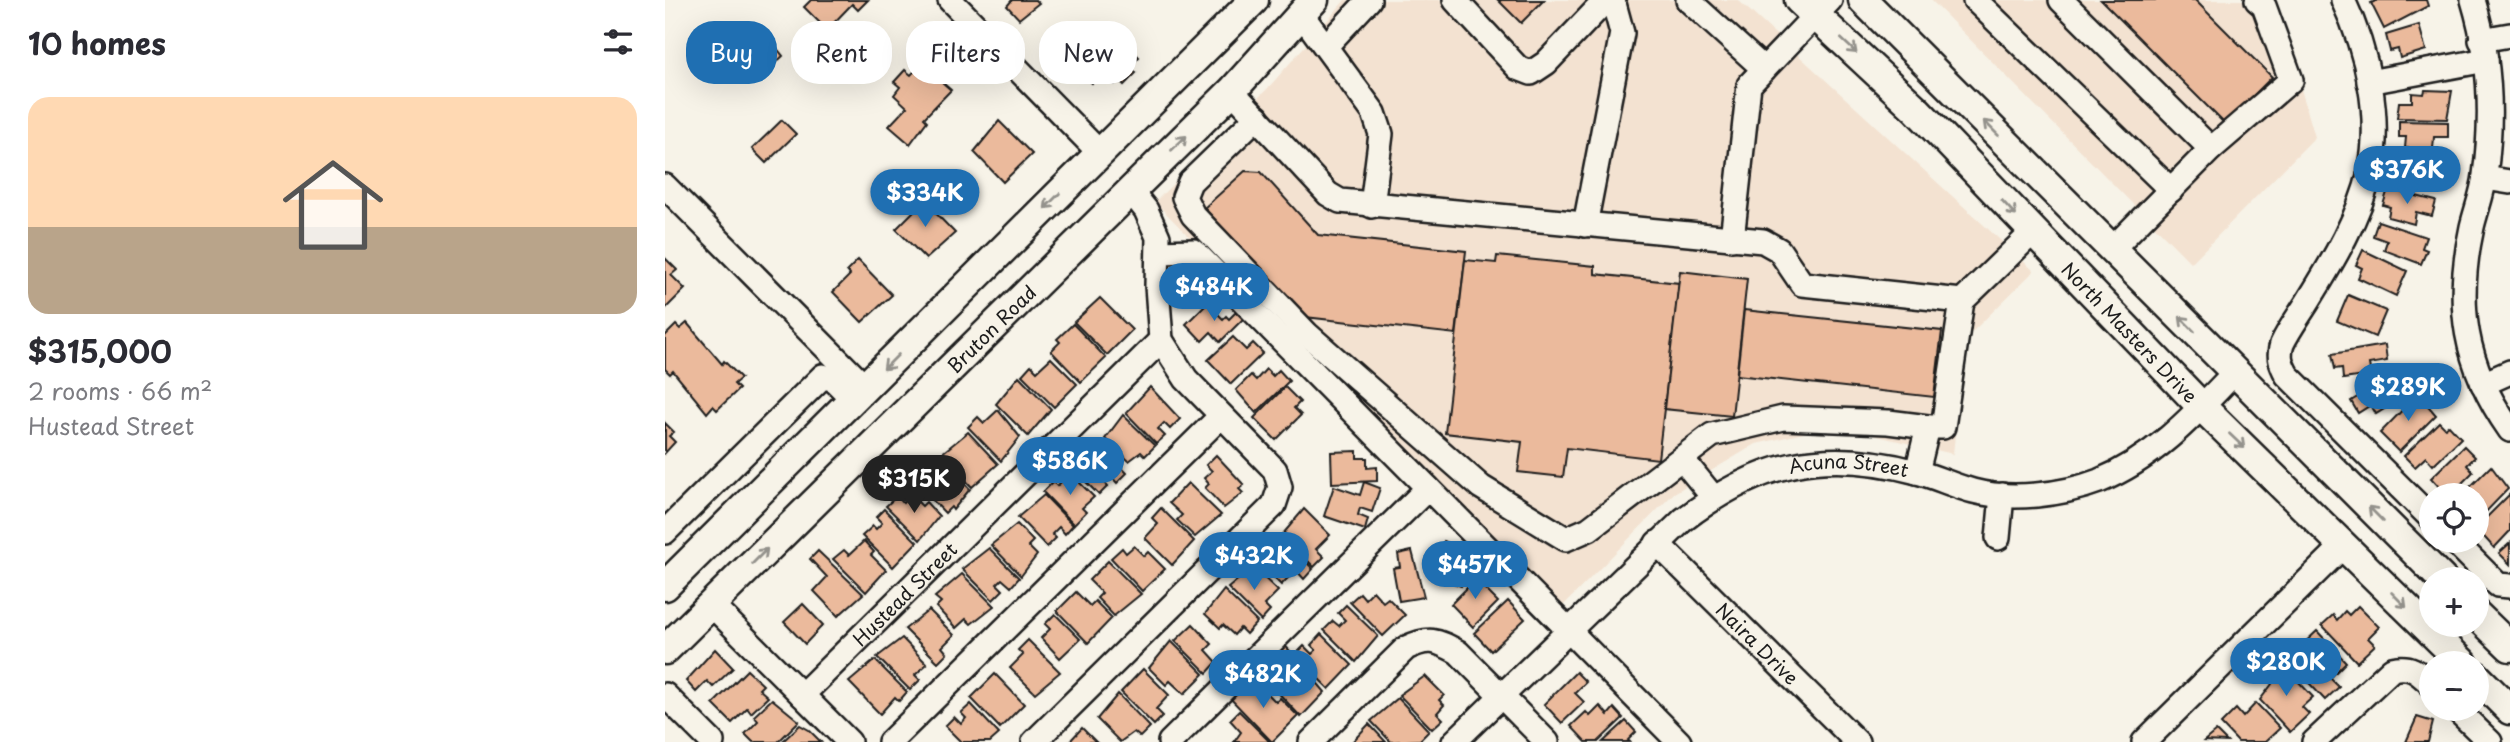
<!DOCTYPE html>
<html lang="en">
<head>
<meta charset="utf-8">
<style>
	body { margin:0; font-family:"Playpen Sans",sans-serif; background:#f2f2f3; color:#2b2b33; height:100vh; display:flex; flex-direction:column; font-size:26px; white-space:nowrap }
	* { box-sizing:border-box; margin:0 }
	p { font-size:23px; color:#7c7c81 }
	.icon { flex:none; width:38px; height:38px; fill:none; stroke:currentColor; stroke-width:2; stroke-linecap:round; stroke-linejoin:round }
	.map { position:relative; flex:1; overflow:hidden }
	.drawer { display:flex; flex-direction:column; background:#fff; width:665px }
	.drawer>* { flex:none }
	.hud { position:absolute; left:21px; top:21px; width:665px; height:63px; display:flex; gap:14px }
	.controls { position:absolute; left:1754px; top:483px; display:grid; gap:14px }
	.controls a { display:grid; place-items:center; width:70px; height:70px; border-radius:50%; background:#fff; box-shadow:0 7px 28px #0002; font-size:35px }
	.price { position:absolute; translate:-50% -60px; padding:0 16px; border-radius:24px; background:#1f6fb2; color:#fff; font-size:23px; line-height:46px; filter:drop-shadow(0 2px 4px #0008) }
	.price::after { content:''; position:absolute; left:50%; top:42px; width:21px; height:16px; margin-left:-10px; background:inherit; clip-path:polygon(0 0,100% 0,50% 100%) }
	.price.current { background:#222; color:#fff }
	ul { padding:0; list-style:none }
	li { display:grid; align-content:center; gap:14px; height:371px; padding:0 28px }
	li+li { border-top:2px solid #e1e1e2 }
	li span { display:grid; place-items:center; height:217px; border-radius:21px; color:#555 }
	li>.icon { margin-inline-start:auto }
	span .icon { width:126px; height:126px; fill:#fffc; stroke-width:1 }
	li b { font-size:30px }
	h2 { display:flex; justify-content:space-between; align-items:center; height:84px; padding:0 28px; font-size:30px }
	.tag { padding:0 24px; border-radius:28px; background:#fff; box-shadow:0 7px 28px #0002; font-size:24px; line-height:63px }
	.tag.current { background:#1f6fb2; color:#fff }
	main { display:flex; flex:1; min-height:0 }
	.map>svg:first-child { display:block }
</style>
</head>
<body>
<main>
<section class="drawer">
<h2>10 homes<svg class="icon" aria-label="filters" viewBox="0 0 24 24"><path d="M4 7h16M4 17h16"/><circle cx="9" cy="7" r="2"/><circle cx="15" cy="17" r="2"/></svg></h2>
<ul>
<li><span style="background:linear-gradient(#ffd9b3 60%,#b9a48a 0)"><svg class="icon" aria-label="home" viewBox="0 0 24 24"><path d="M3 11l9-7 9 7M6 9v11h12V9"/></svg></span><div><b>$315,000</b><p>2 rooms · 66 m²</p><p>Hustead Street</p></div></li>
</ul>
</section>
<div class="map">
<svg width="1845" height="742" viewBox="0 0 1845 742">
	<rect width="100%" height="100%" fill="#f7f3e8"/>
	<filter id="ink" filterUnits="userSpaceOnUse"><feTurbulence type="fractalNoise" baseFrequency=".0143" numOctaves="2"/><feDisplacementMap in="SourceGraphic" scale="14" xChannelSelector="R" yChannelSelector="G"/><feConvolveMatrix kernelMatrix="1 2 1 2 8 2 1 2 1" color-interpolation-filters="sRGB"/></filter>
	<g filter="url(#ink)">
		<g fill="#f3e2d1">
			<path d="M680,0H1073L1369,271L1300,339L1288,454L1170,426L1091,444L1009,493L893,611L490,202L604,87Z"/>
			<path d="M1266,0H1610L1650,137L1526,263Z"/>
		</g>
		<g fill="#ebba9c" stroke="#1c1c1c" stroke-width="2">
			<path d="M146,0H203L193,10L187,4L162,30L139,7Z"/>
			<path d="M371,0L374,3L354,19L342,6L347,0Z"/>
			<path d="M833,0H879L856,23Z"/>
			<path d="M1436,0H1530L1607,77L1560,124Z"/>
			<path d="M1713,0H1761L1763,6L1719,29L1706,3Z"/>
			<path d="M1754,25L1761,50L1735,58L1733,49L1725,51L1721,35Z"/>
			<path d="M451,34L474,57L465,66L471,73L459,85L454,80L450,84L443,76H434L427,83L415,71Z"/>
			<path d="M97,43L105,51L110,46L118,56L92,80L76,62Z"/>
			<path d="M264,56L277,68L270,76L286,90L259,118L262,121L245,144L224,126L242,107L229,95L235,87L229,82L240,70L246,75Z"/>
			<path d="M1760,90L1787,91L1782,119L1732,118L1734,102H1747V93L1759,94Z"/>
			<path d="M117,120L131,134L101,163L87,149Z"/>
			<path d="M334,121L367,154L338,182L309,152Z"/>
			<path d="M1734,121L1783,122V137H1769L1768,149L1740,148L1741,137H1734Z"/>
			<path d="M1727,155L1780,163L1776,188L1740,182L1741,174L1725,172Z"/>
			<path d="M580,171L596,172L653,235L801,251L791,334L640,317L539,208Z"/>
			<path d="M1723,189L1771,201L1767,216L1751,212L1749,224L1723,217L1725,207L1718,205Z"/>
			<path d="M256,198L290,233L261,259L231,229L249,211L246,208Z"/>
			<path d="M1713,221L1761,237L1757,248L1762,250L1756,264L1719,250L1722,241L1708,236Z"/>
			<path d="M1698,250L1742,271L1731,296L1693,278L1697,268L1691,265Z"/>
			<path d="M832,256L930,266V274L1014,283L993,459L902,448L898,477L853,472L857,442L780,433L800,260L831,263Z"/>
			<path d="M0,258L12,270L6,275L20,289L0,309Z"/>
			<path d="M193,260L227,295L197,322L168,292L185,275L182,271Z"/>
			<path d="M1015,271L1082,279L1067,416L999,409Z"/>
			<path d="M1683,295L1721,311L1710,337L1672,321Z"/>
			<path d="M435,298L467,330L442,355L409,322Z"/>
			<path d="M542,303L558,319L561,316L564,319L576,307L583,314L555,342L546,332L537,341L521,324Z"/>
			<path d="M1079,310L1277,331L1269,397L1072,375Z"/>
			<path d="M22,323L57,364L59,361L76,378L69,384L74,389L52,410L48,406L42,413L8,371L5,374L0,369V336L11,325L15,329Z"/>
			<path d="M408,324L441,358L416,382L386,351L395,342L392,339Z"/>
			<path d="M568,337L581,350L588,343L598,353L566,384L543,360Z"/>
			<path d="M1720,345L1722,361L1704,364L1706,375L1678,379L1677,368L1670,369L1667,354Z"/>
			<path d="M386,358L412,384L389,407L357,375L366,365L372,371Z"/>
			<path d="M601,369L608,376L614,370L624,381L591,413L571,390L586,375L591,380Z"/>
			<path d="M1730,374L1742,395L1711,414L1706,405L1693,413L1686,401Z"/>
			<path d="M354,376L386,409L363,436L331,404Z"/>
			<path d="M485,387L515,419L505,429L499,423L493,429L500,436L491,444L461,413Z"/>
			<path d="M620,387L635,402L629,408L636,415L611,440L589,418Z"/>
			<path d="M1753,394L1771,415L1734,452L1715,433Z"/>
			<path d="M333,410L355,437L336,461L303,427L313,417L319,423Z"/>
			<path d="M458,415L490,446L480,456L476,452L464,461L440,439Z"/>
			<path d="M1774,422L1780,428L1784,425L1796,438L1768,465L1761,457L1750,467L1739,456Z"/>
			<path d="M0,423L9,432L4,436L10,442L0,453Z"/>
			<path d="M303,432L333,464L307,487L276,454Z"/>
			<path d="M431,442L462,473L452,483L443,473L437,480L443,486L434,495L404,465Z"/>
			<path d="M1799,446L1810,457L1802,465L1808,472L1788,492L1781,485L1776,489L1766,478Z"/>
			<path d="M692,451V458H702V468L712,467V481L667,483L666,452Z"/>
			<path d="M551,455L579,485L574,489L578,493L559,508L540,488L544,484L539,478L547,471L541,465Z"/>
			<path d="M273,457L305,489L288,510L286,507L280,513L257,489L273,473L265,465Z"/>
			<path d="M1826,466L1843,489L1811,522V495H1797Z"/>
			<path d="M405,473L429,497L417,508L421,512L409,524L378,492L388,482L392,486Z"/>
			<path d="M699,482L715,488L707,512L695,508L693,515L703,519L700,530L659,516L669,486L695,495Z"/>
			<path d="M523,483L556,515L530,537L512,520L517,515L504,503Z"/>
			<path d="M1845,494V531L1829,548L1811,528Z"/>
			<path d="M246,495L257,506L261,502L274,516L255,540L221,506L232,496L238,503Z"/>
			<path d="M379,495L408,525L400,534L394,527L387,534L391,538L382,547L353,517Z"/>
			<path d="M496,508L529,541L507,565L480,538L493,524L487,518Z"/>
			<path d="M219,509L252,542L228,567L197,536L208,526L211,529L217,523L211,517Z"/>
			<path d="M639,509L665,535L651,549L659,557L649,567L617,535Z"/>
			<path d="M352,524L368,541L363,546L372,555L356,576L326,545Z"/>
			<path d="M616,536L648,569L639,579L631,570L616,585L590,558Z"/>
			<path d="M199,541L209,552L206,555L221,570L201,592L168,559L179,550L184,555Z"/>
			<path d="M779,541L791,547L787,555L807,564L796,586L765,574Z"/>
			<path d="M1845,543V564L1834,553Z"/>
			<path d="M469,546L479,556L483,552L500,569L477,591L446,558L457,548L461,553Z"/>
			<path d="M324,548L354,578L346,587L337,579L332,584L338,590L328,600L297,569Z"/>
			<path d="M153,551L198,594L173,616L149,591L162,577L145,559Z"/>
			<path d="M747,551L759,597L734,601L728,568L735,567L733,554Z"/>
			<path d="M443,561L476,594L449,616L432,598L437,593L424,580Z"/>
			<path d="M588,567L613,591L599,605L605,611L596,621L563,588Z"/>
			<path d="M297,574L329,606L306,624L301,619L291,628L271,607L276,602L270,597Z"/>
			<path d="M816,574L825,583L819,588L833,602L808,627L786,604Z"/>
			<path d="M559,590L592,622L581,634L575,628L569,635L558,625L555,628L540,614Z"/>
			<path d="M708,591L718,602L723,598L740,615L718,636L685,602L695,593L700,599Z"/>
			<path d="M411,592L425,606L430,601L447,618L423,643L392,611Z"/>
			<path d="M843,601L860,619L826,651L809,633Z"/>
			<path d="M138,604L158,625L140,644L119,622Z"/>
			<path d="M681,605L713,636L691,662L659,630L668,621L674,626L680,620L673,613Z"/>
			<path d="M1693,606L1714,627L1703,638L1710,645L1692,662L1657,625L1668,615L1672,620L1680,611L1684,615Z"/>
			<path d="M264,610L289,635L277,647L282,653L273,662L240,629Z"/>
			<path d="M390,614L415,639L395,658L376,638L385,629L380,624Z"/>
			<path d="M528,624L547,644L541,650L552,662L542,673L510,641Z"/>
			<path d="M1652,631L1681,662L1665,678L1674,687L1660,700L1630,668L1641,651L1636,646Z"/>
			<path d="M656,634L687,665L664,689L630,655L639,646L647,654L651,650L646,645Z"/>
			<path d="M237,638L262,664L250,675L255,680L245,690L212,657Z"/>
			<path d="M363,640L395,672L370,693L345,668L358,655L353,650Z"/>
			<path d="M506,641L539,674L519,694L505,681L501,685L484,668Z"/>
			<path d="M618,643L660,692L636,717L605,684L609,681L594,665Z"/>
			<path d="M50,649L68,668L48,687L42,681L31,692L21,681Z"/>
			<path d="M210,660L242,692L234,701L230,697L215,714L184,682Z"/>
			<path d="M1616,663L1648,697L1637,707L1644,714L1625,732L1595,700L1607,684L1603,676Z"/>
			<path d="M478,669L504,695L491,709L498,716L489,725L456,692Z"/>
			<path d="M82,670L98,685L94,689L103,697L86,713L82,708L67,723L48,704Z"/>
			<path d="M911,672L921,682L910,693L919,702L897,723L879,704Z"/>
			<path d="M330,674L359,704L335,728L306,698Z"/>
			<path d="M760,676L779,695L774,700L779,705L772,713L778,719L767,729L734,695Z"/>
			<path d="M580,679L593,692L597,688L611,702L615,698L633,716L607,742L563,696Z"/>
			<path d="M453,694L485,727L475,737L469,732L455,742L432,719Z"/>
			<path d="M733,698L764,731L755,740L726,742L706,721Z"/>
			<path d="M107,699L134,721L113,742H88L80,734L93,721L89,716Z"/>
			<path d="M1591,703L1615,728L1600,742H1573L1556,724L1571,709L1578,717Z"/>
			<path d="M306,704L334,734L325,742H296L280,726L289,717L296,724L301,718L296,713Z"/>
			<path d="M935,706L943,715L949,708L958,718L933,742H921L906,726L921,712L925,716Z"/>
			<path d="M574,711L605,742H569L576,732L565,720Z"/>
			<path d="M1752,717L1768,722L1763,742H1741Z"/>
			<path d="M961,721L971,732L963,740L965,742H938Z"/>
			<path d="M704,724L721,742H687Z"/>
			<path d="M135,725L144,730L156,742H117Z"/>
			<path d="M417,728L431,742H404Z"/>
			<path d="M1551,731L1562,742L1539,741Z"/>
		</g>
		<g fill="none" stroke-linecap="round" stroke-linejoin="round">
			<g stroke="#1c1c1c" stroke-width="28">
				<g id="minor">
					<path d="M285,0L435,153"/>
					<path d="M790,0L853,68L866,73L881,63L941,0"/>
					<path d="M1023,0L1099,69"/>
					<path d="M1310,0L1506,190"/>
					<path d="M1396,0L1546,149L1447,249"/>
					<path d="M1678,0C1702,51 1717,116 1705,172C1695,216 1668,261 1645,298C1636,313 1624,329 1617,344C1613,356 1616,364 1622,375L1766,518"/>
					<path d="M1808,0C1825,56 1828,117 1820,175C1818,193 1811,210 1807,227C1790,304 1799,365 1845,430"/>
					<path d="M637,15L709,113L716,134L707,206"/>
					<path d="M1816,40L1845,35"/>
					<path d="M661,46L704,0"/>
					<path d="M1704,82L1821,60"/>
					<path d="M567,91L663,194L675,201L1098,241L1114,250L1137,284L1297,301L1367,233"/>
					<path d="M592,117L525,182L519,197L528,215L642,334L816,487L901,539L924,529L1047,435L1118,418L1223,422L1263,427L1252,472"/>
					<path d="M1546,149L1626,80L1599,6L1592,0"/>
					<path d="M1820,178L1845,182"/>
					<path d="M0,186L200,387"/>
					<path d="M920,225L957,33L948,0"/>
					<path d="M1067,239L1084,85L1165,0"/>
					<path d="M494,252L529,251L1014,742"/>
					<path d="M1818,384L1845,372"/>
					<path d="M1263,427H1278L1297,301"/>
					<path d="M1017,459L1048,497"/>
					<path d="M0,532L158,376L169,380L188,399"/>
					<path d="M1333,538L1337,495"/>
					<path d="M1789,541L1833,585L1845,586"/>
					<path id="s1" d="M992,543L1192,742"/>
					<path d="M46,604L184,742"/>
					<path d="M0,695L47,742"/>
					<path id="s2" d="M137,695L496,340"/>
					<path d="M1791,709L1825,742"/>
					<path d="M225,742L555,417"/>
					<path d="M369,742L609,505L615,487L610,470L521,379L496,340L492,286L493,237L481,210L465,190"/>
					<path d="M505,742L763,488"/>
					<path d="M646,742L741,648C764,637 771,640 793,652L882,742"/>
					<path id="s3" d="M789,742L1018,520C1094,462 1159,447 1252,472C1271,477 1289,486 1308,491C1346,501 1397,495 1434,481C1490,458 1529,415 1570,372"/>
					<path d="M1479,742L1679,545"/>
					<path d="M1649,742L1727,669C1746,665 1752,671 1766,684"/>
				</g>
			</g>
			<g stroke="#1c1c1c" stroke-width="33">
				<g id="major">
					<path id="s4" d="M1134,0L1252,110L1537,407L1798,663"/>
					<path d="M1198,0L1777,579"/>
					<path d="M0,586L589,0"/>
					<path d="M1811,614L1845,647"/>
					<path id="s5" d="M0,650L567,91L649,0"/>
					<path d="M1811,676L1845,710"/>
				</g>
			</g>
			<use href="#minor" stroke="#f7f3e8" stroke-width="23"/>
			<use href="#major" stroke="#f7f3e8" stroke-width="28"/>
		</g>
		<defs><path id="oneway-shaft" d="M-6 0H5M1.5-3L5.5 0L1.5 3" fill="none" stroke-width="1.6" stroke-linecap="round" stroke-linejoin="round" transform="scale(1.75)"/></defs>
		<g stroke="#94928c">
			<use href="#oneway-shaft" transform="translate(1184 46) rotate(43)"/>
			<use href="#oneway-shaft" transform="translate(1326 128) rotate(-135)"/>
			<use href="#oneway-shaft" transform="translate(514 143) rotate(-44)"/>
			<use href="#oneway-shaft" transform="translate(387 201) rotate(135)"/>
			<use href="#oneway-shaft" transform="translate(1344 208) rotate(47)"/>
			<use href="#oneway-shaft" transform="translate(1522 324) rotate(-135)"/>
			<use href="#oneway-shaft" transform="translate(226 362) rotate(135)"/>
			<use href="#oneway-shaft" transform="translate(1572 441) rotate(44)"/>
			<use href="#oneway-shaft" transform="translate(1711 514) rotate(-135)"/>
			<use href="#oneway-shaft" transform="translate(95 556) rotate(-45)"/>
			<use href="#oneway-shaft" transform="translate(1734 600) rotate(45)"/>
		</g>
	</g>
	<g text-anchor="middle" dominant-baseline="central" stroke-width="5" stroke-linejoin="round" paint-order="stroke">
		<g font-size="19" fill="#1c1c1c" stroke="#f7f3e8">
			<text stroke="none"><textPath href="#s5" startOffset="458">Bruton Road</textPath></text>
			<text stroke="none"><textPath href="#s4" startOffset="469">North Masters Drive</textPath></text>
			<text stroke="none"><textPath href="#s3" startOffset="499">Acuna Street</textPath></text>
			<text stroke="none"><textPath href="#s2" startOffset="144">Hustead Street</textPath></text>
			<text stroke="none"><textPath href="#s1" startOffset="142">Naira Drive</textPath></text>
		</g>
	</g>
</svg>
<div class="controls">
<a><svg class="icon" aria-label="locate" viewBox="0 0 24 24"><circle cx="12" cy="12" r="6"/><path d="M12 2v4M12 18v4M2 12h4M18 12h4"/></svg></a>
<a>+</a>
<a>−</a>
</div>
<b class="price" style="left:1742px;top:206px">$376K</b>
<b class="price" style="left:260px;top:229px">$334K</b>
<b class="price" style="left:549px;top:323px">$484K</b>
<b class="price" style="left:1743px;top:423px">$289K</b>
<b class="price" style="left:405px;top:497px">$586K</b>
<b class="price current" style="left:249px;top:515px">$315K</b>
<b class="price" style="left:589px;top:592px">$432K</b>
<b class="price" style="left:810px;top:601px">$457K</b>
<b class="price" style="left:1621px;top:698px">$280K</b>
<b class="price" style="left:598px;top:710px">$482K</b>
<div class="hud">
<a class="tag current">Buy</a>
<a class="tag">Rent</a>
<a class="tag">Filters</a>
<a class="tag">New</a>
</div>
</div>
</main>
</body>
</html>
